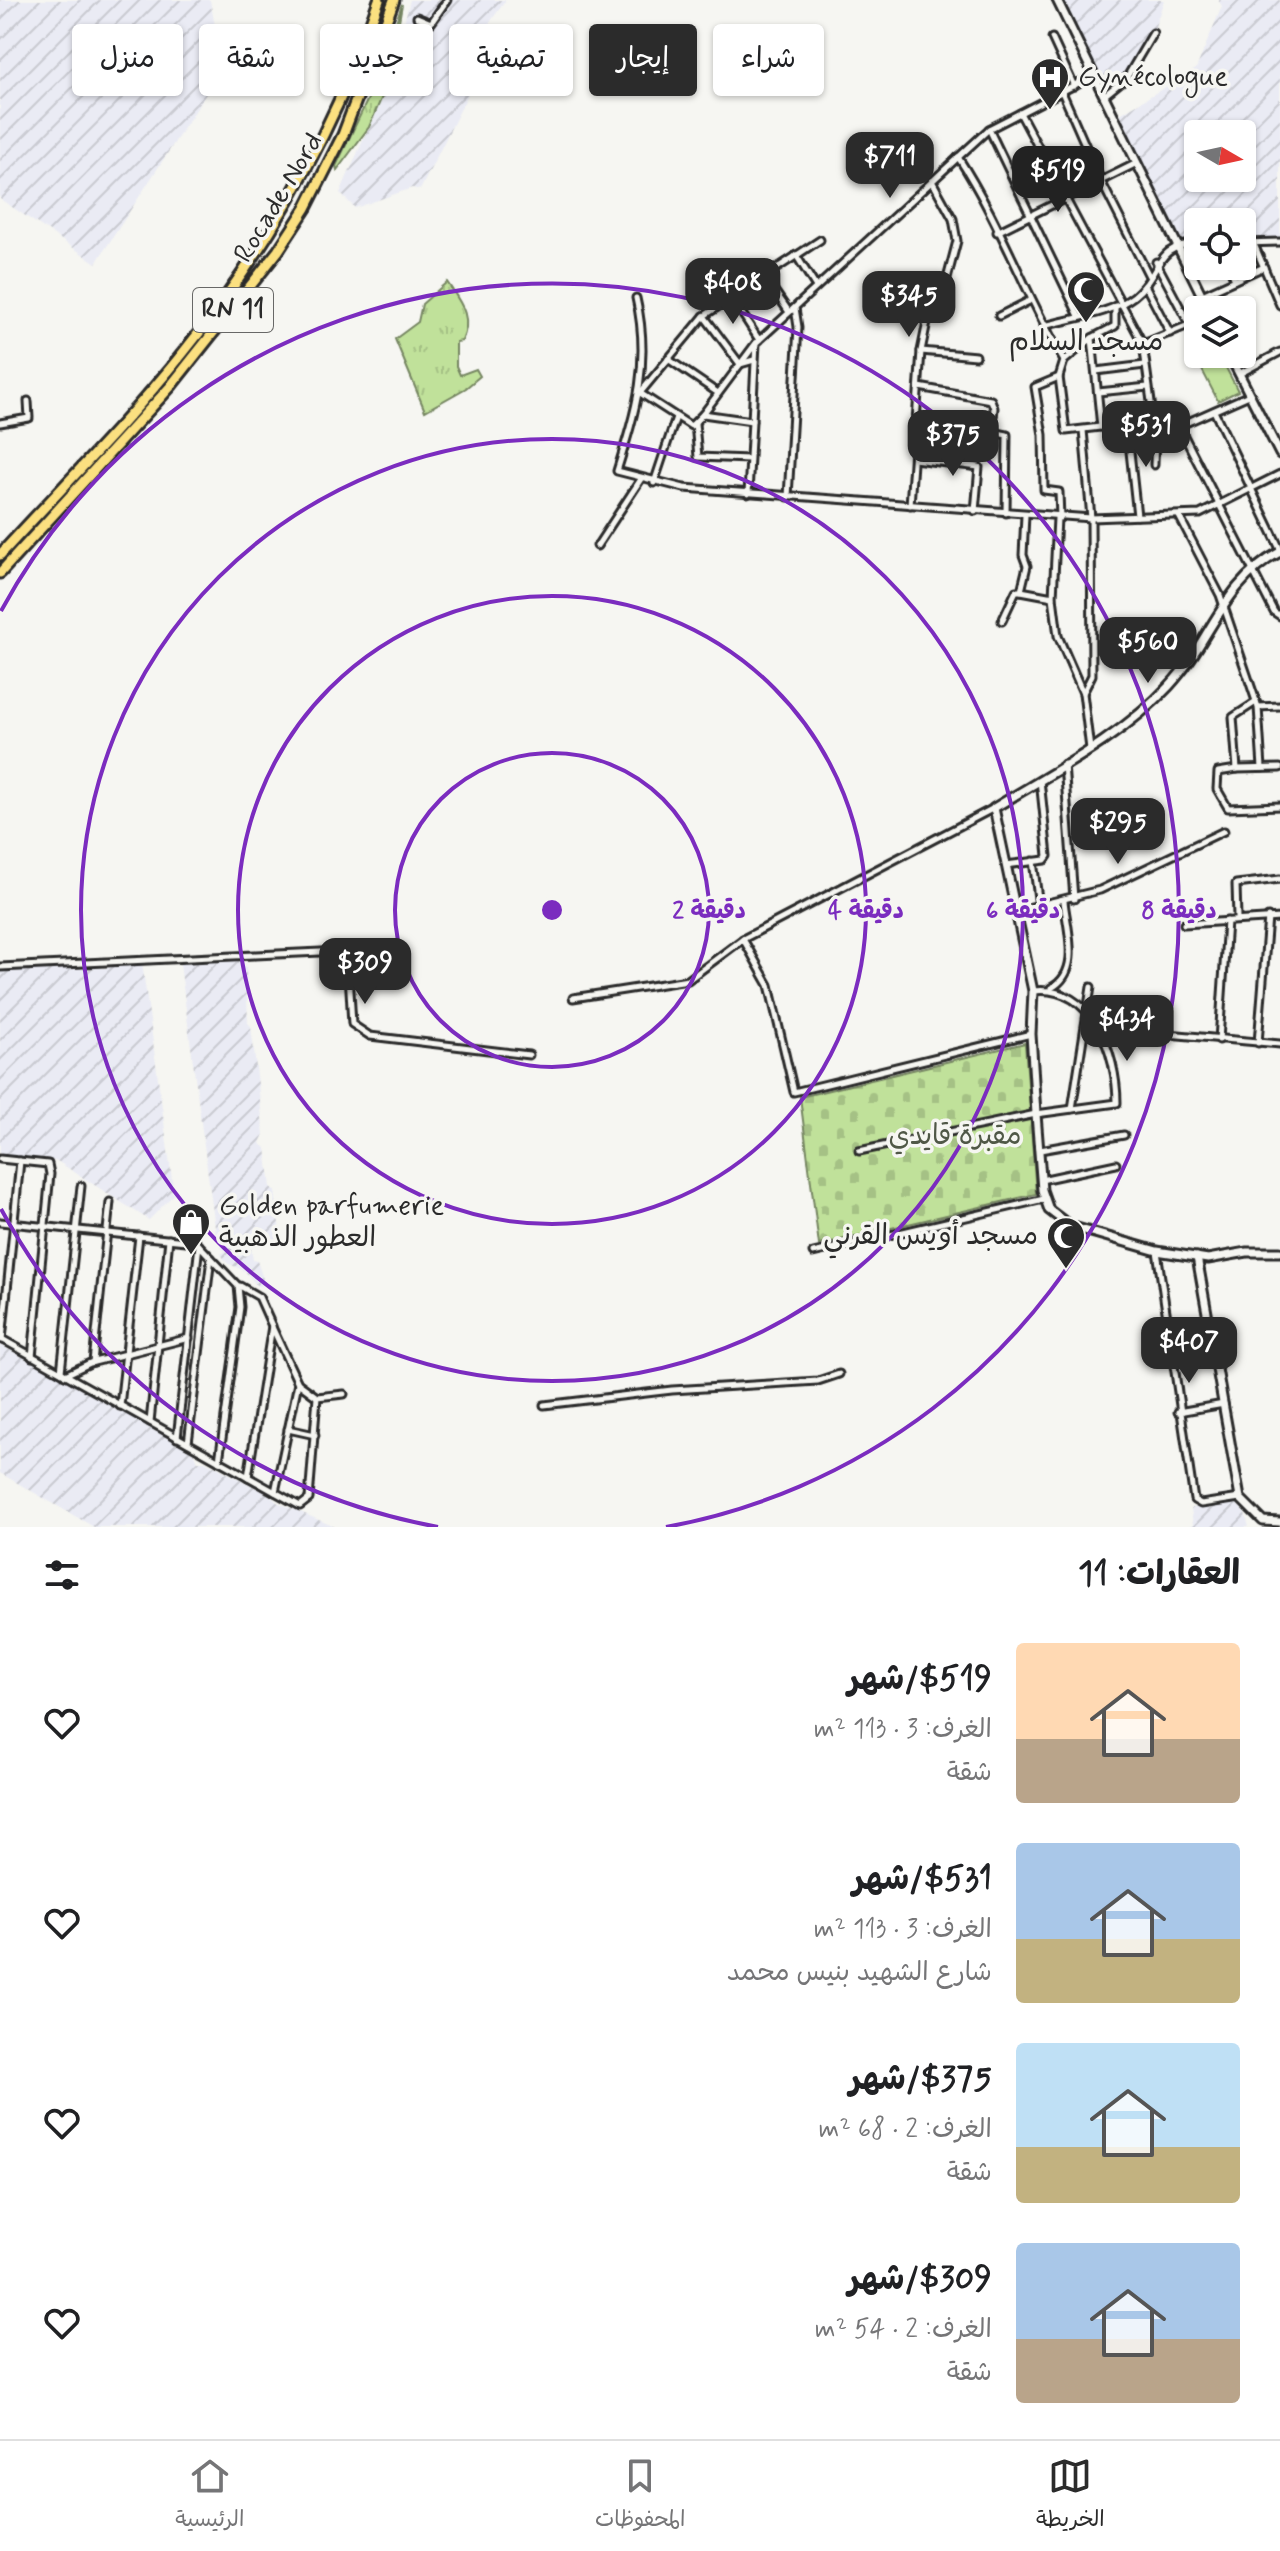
<!DOCTYPE html>
<html lang="ar">
<head>
<meta charset="utf-8">
<style>
	body { margin:0; font-family:Mynerve,"Playpen Sans Arabic",sans-serif; background:#f6f6f6; color:#202124; direction:rtl; height:100vh; display:flex; flex-direction:column; font-size:30px; white-space:nowrap }
	* { box-sizing:border-box; margin:0 }
	p { font-size:26px; color:#757577 }
	.icon { flex:none; width:44px; height:44px; fill:none; stroke:currentColor; stroke-width:2; stroke-linecap:round; stroke-linejoin:round }
	.map { position:relative; height:1527px; overflow:hidden; direction:ltr }
	.drawer { display:flex; flex-direction:column; background:#fff; flex:1 }
	.drawer>* { flex:none }
	.guide { position:absolute; left:24px; top:24px; width:800px; height:72px; direction:rtl; display:flex; gap:16px }
	.needle { width:52px; rotate:99deg }
	.buttons { position:absolute; left:1184px; top:120px; display:grid; gap:16px }
	.buttons a { display:grid; place-items:center; width:72px; height:72px; border-radius:8px; background:#fff; box-shadow:0 2px 6px #0004; font-size:40px }
	.price { position:absolute; translate:-50% -68px; padding:0 18px; border-radius:16px; background:#2b2b2b; color:#fff; font-size:26px; line-height:52px; filter:drop-shadow(0 2px 4px #0008) }
	.price::after { content:''; position:absolute; left:50%; top:48px; width:24px; height:18px; margin-left:-12px; background:inherit; clip-path:polygon(0 0,100% 0,50% 100%) }
	.price.on { background:#222; color:#fff }
	ul { padding:0; list-style:none }
	li { display:flex; align-items:center; gap:24px; height:200px; padding:0 40px }
	li span { display:grid; place-items:center; flex:none; width:224px; height:160px; border-radius:8px; color:#555 }
	li>.icon { margin-inline-start:auto }
	span .icon { width:96px; height:96px; fill:#fffc; stroke-width:1 }
	li b { font-size:34px }
	h2 { display:flex; justify-content:space-between; align-items:center; height:96px; padding:0 40px; font-size:34px }
	.tag { padding:0 28px; border-radius:8px; background:#fff; box-shadow:0 2px 6px #0004; font-size:28px; line-height:72px }
	.tag.on { background:#2b2b2b; color:#fff }
	.dock { display:flex; justify-content:space-around; align-items:center; height:112px; border-top:2px solid #e0e0e0; background:#fff; font-size:22px; color:#757577 }
	.dock a { display:grid; justify-items:center; gap:4px }
	.dock .on { color:#2b2b2b }
	.map>svg:first-child { display:block }
</style>
</head>
<body>
<div class="map">
<svg width="1280" height="1527" viewBox="0 0 1280 1527">
	<defs>
		<pattern id="industrial-furrows" width="10" height="10" patternUnits="userSpaceOnUse" patternTransform="scale(2)"><rect width="10" height="10" fill="#eaebf4"/><path d="M-1 1l2-2M0 10L10 0M9 11l2-2" fill="none" stroke="#c9cad1"/></pattern>
		<pattern id="grass-tufts" width="24" height="20" patternUnits="userSpaceOnUse" patternTransform="scale(2)"><rect width="24" height="20" fill="#c0e19a"/><path d="M3 7l-1-3M5 7V3M7 7l1-3M15 17l-1-3M17 17v-4M19 17l1-3" fill="none" stroke="#a5c185"/></pattern>
		<pattern id="cemetery-stones" width="16" height="16" patternUnits="userSpaceOnUse" patternTransform="scale(2)"><rect width="16" height="16" fill="#c0e19a"/><path d="M2 7V4a2 2 0 0 1 4 0v3zM10 15v-3a2 2 0 0 1 4 0v3z" fill="#a5c185"/></pattern>
	</defs>
	<rect width="100%" height="100%" fill="#f6f6f2"/>
	<filter id="ink" filterUnits="userSpaceOnUse"><feTurbulence type="fractalNoise" baseFrequency=".0125" numOctaves="2"/><feDisplacementMap in="SourceGraphic" scale="16" xChannelSelector="R" yChannelSelector="G"/><feConvolveMatrix kernelMatrix="1 2 1 2 8 2 1 2 1" color-interpolation-filters="sRGB"/></filter>
	<g filter="url(#ink)">
		<g fill="url(#industrial-furrows)" fill-rule="evenodd">
			<path d="M0,0H210L223,68L96,263L0,199Z"/>
			<path d="M410,0H506L467,54L486,58L420,190L412,188L355,208L340,193L388,83Z"/>
			<path d="M1057,0H1164L1148,47L1130,75L1104,98Z"/>
			<path d="M1218,0H1280V242H1242V222H1198V243H1178L1120,114L1196,69L1222,6ZM1198,134H1242V178H1198Z"/>
			<path d="M240,960L246,967L248,1023L251,1026L264,1134L260,1143L266,1148L271,1187L275,1191L281,1240L249,1237L253,1260L257,1261L265,1285L257,1286L245,1271L227,1263L221,1254L226,1251L221,1248L225,1234L216,1235L180,964Z"/>
			<path d="M142,963L174,1194L149,1220L57,1161L0,1155V970L104,968Z"/>
			<path d="M0,1345L110,1403L194,1453L198,1461H205L268,1494L277,1502L335,1527H94L0,1473Z"/>
			<path d="M1236,1503L1245,1513L1249,1527H1186L1193,1525L1191,1508Z"/>
		</g>
		<g fill="url(#grass-tufts)" stroke="#768662" stroke-width="2">
			<path d="M402,4L388,83L369,127L337,170L336,166L376,82Z"/>
			<path d="M447,282C461,303 473,317 462,341L456,342V366L460,375L476,369L480,376L466,388L425,411L395,339L418,322L422,304Z"/>
		</g>
		<path fill="url(#cemetery-stones)" stroke="#768662" stroke-width="2" d="M1025,1043L1036,1194L819,1245L800,1097Z"/>
		<path fill="#c0e19a" stroke="#768662" stroke-width="2" d="M1219,354L1238,391L1218,401L1199,364Z"/>
		<g fill="none" stroke-linecap="round" stroke-linejoin="round">
			<g stroke="#2b2b2b" stroke-width="11">
				<g id="street">
					<path d="M417,17L431,23L447,0"/>
					<path d="M1052,38L1074,86"/>
					<path d="M1062,92L1101,181L1149,276"/>
					<path d="M1105,95L1127,77L1153,33"/>
					<path d="M1020,113L1143,344"/>
					<path d="M989,129L1079,316"/>
					<path d="M958,157C999,220 1026,295 1064,361"/>
					<path d="M997,232L1137,163"/>
					<path d="M1253,242L1280,305"/>
					<path d="M1242,243L1280,242"/>
					<path d="M796,255L816,287"/>
					<path d="M1156,262L1189,324"/>
					<path d="M1229,266L1235,280"/>
					<path d="M764,276L789,312"/>
					<path d="M1145,285L1170,333"/>
					<path d="M1202,295L1264,267"/>
					<path d="M636,298C651,362 636,410 617,471L684,488L1091,518L1200,514L1280,474"/>
					<path d="M732,298L759,340"/>
					<path d="M999,316L1029,301"/>
					<path d="M1198,321L1143,344L1155,431L1163,433L1249,395"/>
					<path d="M1044,326C1072,318 1111,314 1134,296C1162,274 1153,245 1198,243"/>
					<path d="M1092,338L1064,361L1059,377L1066,431L1152,421"/>
					<path d="M756,343L703,414L752,421L756,343L989,129L1094,75"/>
					<path d="M921,351L976,356"/>
					<path d="M668,359L718,393"/>
					<path d="M754,360L740,364L704,316L820,240"/>
					<path d="M1096,371L1145,365"/>
					<path d="M1239,374L1280,352"/>
					<path d="M1059,377L1035,387L1043,435L1044,490L1059,492L1060,518"/>
					<path d="M919,387L991,400L994,408L992,429"/>
					<path d="M1098,392L1148,387"/>
					<path d="M1214,411L1280,549"/>
					<path d="M703,414L691,426L640,393L704,316"/>
					<path d="M917,416L1007,435L1006,513"/>
					<path d="M0,423L29,418L28,401"/>
					<path d="M695,423L698,457L749,459"/>
					<path d="M1127,424L1137,516"/>
					<path d="M1179,426L1274,612L1280,616"/>
					<path d="M1101,427L1092,338L1115,326V306"/>
					<path d="M1083,430L1091,518L1092,675L1083,693"/>
					<path d="M914,459L979,467L975,511"/>
					<path d="M1154,465L1155,431"/>
					<path d="M654,483L676,417"/>
					<path d="M748,494L752,421"/>
					<path d="M788,497L798,327L795,308"/>
					<path d="M910,505L921,351L931,302L947,279L957,241L953,219L932,181"/>
					<path d="M1179,516L1220,595L1258,707L1280,706"/>
					<path d="M1057,518L1053,597L1058,636L1083,693L1090,749"/>
					<path d="M597,546L641,479"/>
					<path d="M1021,591L1053,597"/>
					<path d="M1002,621L1016,591H1021L1027,566L1023,555L1025,515"/>
					<path d="M1256,702L1233,717L1237,769L1280,768"/>
					<path d="M1258,707L1262,768"/>
					<path d="M1064,764L1074,899"/>
					<path d="M1237,769L1218,772L1217,789L1228,808L1280,806"/>
					<path d="M994,808L743,939L769,985L794,1092L1031,1034"/>
					<path d="M1033,861L1039,906"/>
					<path d="M1006,865L1045,860L1048,856L1040,780"/>
					<path d="M1015,911L1100,890L1224,831"/>
					<path d="M1237,918L1236,884L1280,879"/>
					<path d="M1184,924L1280,918"/>
					<path d="M0,967L342,951L348,957L352,1024L370,1036L529,1055"/>
					<path d="M1051,988C1082,972 1067,930 1064,901"/>
					<path d="M573,998L688,980L743,939"/>
					<path d="M1100,1028L1280,1044"/>
					<path d="M1219,1040L1227,921"/>
					<path d="M1258,1043L1268,917"/>
					<path d="M1072,1109L1091,987"/>
					<path d="M1040,1150L1124,1135"/>
					<path d="M859,1151L1036,1114L1117,1103C1117,1054 1092,984 1033,991"/>
					<path d="M0,1159L48,1164L50,1174L32,1357"/>
					<path d="M1041,1180L1116,1164"/>
					<path d="M0,1222L196,1242L238,1286L240,1307L219,1461"/>
					<path d="M1157,1251L1194,1500L1201,1504L1240,1498"/>
					<path d="M813,1253L1044,1199"/>
					<path d="M240,1286L259,1297L272,1326L248,1477"/>
					<path d="M272,1327L298,1383L317,1397"/>
					<path d="M0,1338L300,1506L309,1499L317,1397L344,1394"/>
					<path d="M2,1340L20,1161"/>
					<path d="M93,1362L110,1202"/>
					<path d="M61,1372L81,1186"/>
					<path d="M65,1375L90,1363L189,1338"/>
					<path d="M544,1405L672,1390L818,1381L839,1374"/>
					<path d="M120,1406L139,1236"/>
					<path d="M1178,1412L1224,1404"/>
					<path d="M150,1422L169,1239"/>
					<path d="M288,1429L315,1435"/>
					<path d="M177,1438L199,1245"/>
					<path d="M188,1443L211,1258"/>
					<path d="M275,1492L298,1383"/>
				</g>
			</g>
			<g stroke="#2b2b2b" stroke-width="13">
				<g id="secondary">
					<path d="M1057,0L1209,310"/>
					<path d="M1229,354L1280,454"/>
					<path d="M1280,552C1222,583 1212,640 1169,686C1122,737 1053,772 994,808L1033,991L1031,1034L1036,1114L1042,1190L1049,1210L1070,1226L1157,1251L1208,1259L1247,1252H1280"/>
					<path d="M1197,1257L1240,1498L1263,1521L1280,1522"/>
				</g>
			</g>
			<g stroke="#2b2b2b" stroke-width="15">
				<g id="highway">
					<path d="M0,555C61,488 126,424 183,353C269,247 335,129 379,0"/>
					<path d="M0,573L170,387L278,251L306,208L343,135L394,0"/>
				</g>
			</g>
			<use href="#street" stroke="#f6f6f2" stroke-width="5"/>
			<use href="#secondary" stroke="#f6f6f2" stroke-width="7"/>
			<use href="#highway" stroke="#fbe080" stroke-width="9"/>
		</g>
	</g>
	<g fill="none" stroke="#7b2cbf" stroke-width="4">
		<circle cx="552" cy="910" r="157"/>
		<circle cx="552" cy="910" r="314"/>
		<circle cx="552" cy="910" r="471"/>
		<path d="M438 1527A627 627 0 0 1 1 1209M1 611A627 627 0 1 1 666 1527"/>
	</g>
	<defs>
		<g id="hospital-pin" transform="scale(2)"><path d="M0 17L-7.5 6A9.5 9.5 0 1 1 7.5 6Z" fill="#2b2b2b" stroke="#f6f6f2"/><path d="M-5-5h3v3.5h4V-5h3V5h-3V1.5h-4V5h-3Z" fill="#fff"/></g>
		<g id="mosque-pin" transform="scale(2)"><path d="M0 17L-7.5 6A9.5 9.5 0 1 1 7.5 6Z" fill="#2b2b2b" stroke="#f6f6f2"/><path d="M3.5-4.9A6 6 0 1 0 3.5 4.9A5 5 0 1 1 3.5-4.9Z" fill="#fff"/></g>
		<g id="shop-pin" transform="scale(2)"><path d="M0 17L-7.5 6A9.5 9.5 0 1 1 7.5 6Z" fill="#2b2b2b" stroke="#f6f6f2"/><path d="M-5-2.5h2.3a2.7 3.5 0 0 1 5.4 0H5L5.5 6h-11ZM-1.5-2.5h3a1.5 2.3 0 0 0-3 0Z" fill="#fff"/></g>
	</defs>
	<g fill-rule="evenodd">
		<use href="#hospital-pin" x="1050" y="77"/>
		<use href="#mosque-pin" x="1086" y="290"/>
		<use href="#shop-pin" x="191" y="1222"/>
		<use href="#mosque-pin" x="1066" y="1236"/>
	</g>
	<g text-anchor="middle" dominant-baseline="central" stroke-width="7" stroke-linejoin="round" paint-order="stroke">
		<rect fill="#f6f6f2" stroke="#686867" stroke-width="2" x="193" y="288" width="80" height="44" rx="6"/>
		<g font-size="26" font-weight="bold" fill="#2b2b2b">
			<text x="233" y="310">RN 11</text>
		</g>
		<g font-size="28" fill="#2b2b2b" stroke="#f6f6f2" text-anchor="start">
			<text x="1078" y="77">Gynécologue</text>
			<text x="1086" y="342" text-anchor="middle">مسجد السلام</text>
			<text x="219" y="1206">Golden parfumerie<tspan x="219" dy="32">العطور الذهبية</tspan></text>
			<text x="1038" y="1236" text-anchor="end">مسجد أويس القرني</text>
		</g>
		<g font-size="28" fill="#2b2b2b" stroke="#f6f6f2">
			<text transform="translate(279 198) rotate(-59)">Rocade Nord</text>
		</g>
		<g font-size="28" fill="#505847" stroke="#f6f6f2">
			<text x="955" y="1136">مقبرة قايدي</text>
		</g>
	</g>
	<circle cx="552" cy="910" r="12" fill="#7b2cbf" stroke="#f6f6f2" stroke-width="4"/>
	<g font-size="24" text-anchor="middle" font-weight="bold" fill="#7b2cbf" stroke="#f6f6f2" stroke-width="7" stroke-linejoin="round" paint-order="stroke">
		<text x="709" y="918">2 دقيقة</text>
		<text x="866" y="918">4 دقيقة</text>
		<text x="1023" y="918">6 دقيقة</text>
		<text x="1179" y="918">8 دقيقة</text>
	</g>
</svg>
<div class="buttons">
<a><svg class="needle" viewBox="-14 -14 28 28"><path d="M0-13l5 13h-10z" fill="#e53935"/><path d="M0 13l5-13h-10z" fill="#757577"/></svg></a>
<a><svg class="icon" aria-label="locate" viewBox="0 0 24 24"><circle cx="12" cy="12" r="6"/><path d="M12 2v4M12 18v4M2 12h4M18 12h4"/></svg></a>
<a><svg class="icon" aria-label="layers" viewBox="0 0 24 24"><path d="M12 4l9 5-9 5-9-5zM3 14l9 5 9-5"/></svg></a>
</div>
<b class="price" style="left:890px;top:200px">$711</b>
<b class="price on" style="left:1058px;top:214px">$519</b>
<b class="price" style="left:733px;top:326px">$408</b>
<b class="price" style="left:909px;top:339px">$345</b>
<b class="price" style="left:1146px;top:469px">$531</b>
<b class="price" style="left:953px;top:478px">$375</b>
<b class="price" style="left:1148px;top:685px">$560</b>
<b class="price" style="left:1118px;top:866px">$295</b>
<b class="price" style="left:365px;top:1006px">$309</b>
<b class="price" style="left:1127px;top:1063px">$434</b>
<b class="price" style="left:1189px;top:1385px">$407</b>
<div class="guide">
<a class="tag">شراء</a>
<a class="tag on">إيجار</a>
<a class="tag">تصفية</a>
<a class="tag">جديد</a>
<a class="tag">شقة</a>
<a class="tag">منزل</a>
</div>
</div>
<section class="drawer">
<h2>العقارات: 11<svg class="icon" aria-label="filters" viewBox="0 0 24 24"><path d="M4 7h16M4 17h16"/><circle cx="9" cy="7" r="2"/><circle cx="15" cy="17" r="2"/></svg></h2>
<ul>
<li><span style="background:linear-gradient(#ffd9b3 60%,#b9a48a 0)"><svg class="icon" aria-label="home" viewBox="0 0 24 24"><path d="M3 11l9-7 9 7M6 9v11h12V9"/></svg></span><div><b>$519/شهر</b><p>الغرف: 3 · 113 m²</p><p>شقة</p></div><svg class="icon" aria-label="heart" viewBox="0 0 24 24"><path d="M12 20l-8-8c-3-5 5-10 8-4 3-6 11-1 8 4z"/></svg></li>
<li><span style="background:linear-gradient(#a9c7e8 60%,#c2b280 0)"><svg class="icon" aria-label="home" viewBox="0 0 24 24"><path d="M3 11l9-7 9 7M6 9v11h12V9"/></svg></span><div><b>$531/شهر</b><p>الغرف: 3 · 113 m²</p><p>شارع الشهيد بنيس محمد</p></div><svg class="icon" aria-label="heart" viewBox="0 0 24 24"><path d="M12 20l-8-8c-3-5 5-10 8-4 3-6 11-1 8 4z"/></svg></li>
<li><span style="background:linear-gradient(#bfe0f5 65%,#c2b280 0)"><svg class="icon" aria-label="home" viewBox="0 0 24 24"><path d="M3 11l9-7 9 7M6 9v11h12V9"/></svg></span><div><b>$375/شهر</b><p>الغرف: 2 · 68 m²</p><p>شقة</p></div><svg class="icon" aria-label="heart" viewBox="0 0 24 24"><path d="M12 20l-8-8c-3-5 5-10 8-4 3-6 11-1 8 4z"/></svg></li>
<li><span style="background:linear-gradient(#a9c7e8 60%,#b9a48a 0)"><svg class="icon" aria-label="home" viewBox="0 0 24 24"><path d="M3 11l9-7 9 7M6 9v11h12V9"/></svg></span><div><b>$309/شهر</b><p>الغرف: 2 · 54 m²</p><p>شقة</p></div><svg class="icon" aria-label="heart" viewBox="0 0 24 24"><path d="M12 20l-8-8c-3-5 5-10 8-4 3-6 11-1 8 4z"/></svg></li>
</ul>
</section>
<nav class="dock">
<a class="on"><svg class="icon" aria-label="map" viewBox="0 0 24 24"><path d="M3 6l6-2 6 2 6-2v14l-6 2-6-2-6 2zM9 4v14M15 6v14"/></svg>الخريطة</a>
<a><svg class="icon" aria-label="saved" viewBox="0 0 24 24"><path d="M7 4h10v16l-5-4-5 4z"/></svg>المحفوظات</a>
<a><svg class="icon" aria-label="home" viewBox="0 0 24 24"><path d="M3 11l9-7 9 7M6 9v11h12V9"/></svg>الرئيسية</a>
</nav>
</body>
</html>
